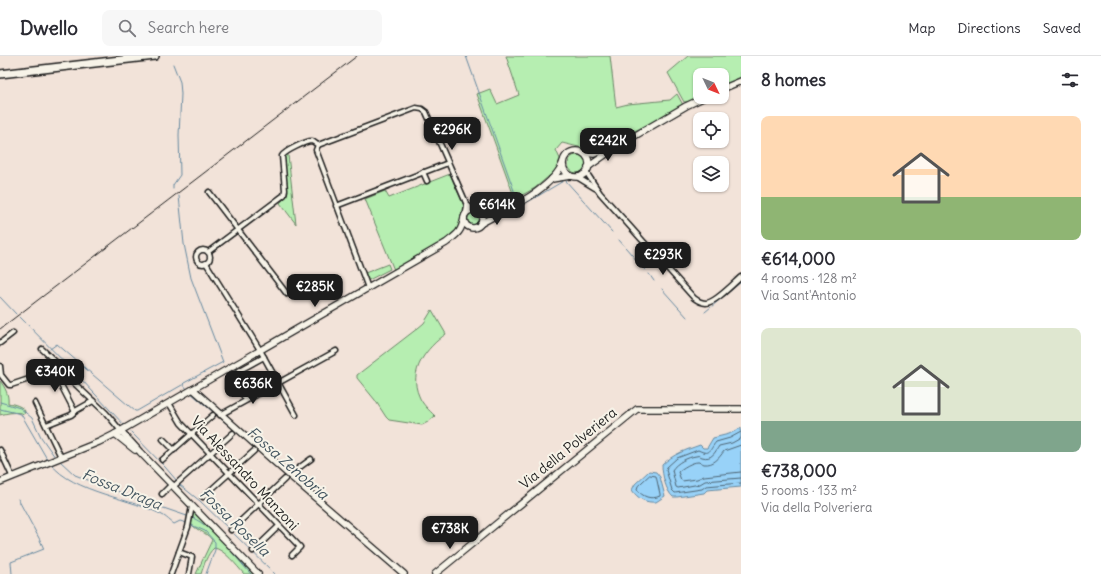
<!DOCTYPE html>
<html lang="en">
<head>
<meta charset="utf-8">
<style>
	body { margin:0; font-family:Delius,sans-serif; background:#f7f7f7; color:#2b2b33; height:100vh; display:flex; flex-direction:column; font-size:15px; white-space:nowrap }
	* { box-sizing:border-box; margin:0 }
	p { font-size:13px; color:#7c7c81 }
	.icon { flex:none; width:22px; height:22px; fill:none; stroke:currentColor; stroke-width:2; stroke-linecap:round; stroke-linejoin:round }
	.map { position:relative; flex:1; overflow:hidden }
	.panel { display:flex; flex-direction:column; background:#fff; width:360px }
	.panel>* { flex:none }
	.needle { width:26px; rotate:133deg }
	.fabs { position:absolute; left:693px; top:12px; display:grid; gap:8px }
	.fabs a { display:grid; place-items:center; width:36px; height:36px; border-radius:8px; background:#fff; box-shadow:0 1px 3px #0004; font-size:20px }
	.price { position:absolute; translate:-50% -34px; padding:0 9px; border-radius:8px; background:#1c1c1c; color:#fff; font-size:13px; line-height:26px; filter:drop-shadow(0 1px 2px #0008) }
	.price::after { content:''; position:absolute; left:50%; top:24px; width:12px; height:9px; margin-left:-6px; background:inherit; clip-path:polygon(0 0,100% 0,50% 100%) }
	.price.current { background:#222; color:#fff }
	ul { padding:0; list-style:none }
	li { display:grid; align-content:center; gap:8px; height:212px; padding:0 20px }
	li span { display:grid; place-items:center; height:124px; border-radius:8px; color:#555 }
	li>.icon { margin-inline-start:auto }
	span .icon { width:72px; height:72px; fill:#fffc; stroke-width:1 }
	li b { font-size:17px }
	h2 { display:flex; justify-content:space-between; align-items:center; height:48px; padding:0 20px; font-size:17px }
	header { display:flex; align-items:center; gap:24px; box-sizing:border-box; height:56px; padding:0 20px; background:#fff; border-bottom:1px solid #e1e1e2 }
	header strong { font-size:19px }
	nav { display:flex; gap:22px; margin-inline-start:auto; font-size:14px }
	.search { width:280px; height:36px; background:#f7f7f7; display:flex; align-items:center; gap:10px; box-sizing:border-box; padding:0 14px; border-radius:8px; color:#7c7c81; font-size:15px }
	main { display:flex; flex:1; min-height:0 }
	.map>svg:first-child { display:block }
</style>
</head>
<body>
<header>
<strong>Dwello</strong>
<div class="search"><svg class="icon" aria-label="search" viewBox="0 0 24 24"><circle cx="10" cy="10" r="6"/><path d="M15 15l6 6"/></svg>Search here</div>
<nav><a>Map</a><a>Directions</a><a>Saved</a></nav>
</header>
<main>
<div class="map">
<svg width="741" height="518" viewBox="0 0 741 518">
	<rect width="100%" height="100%" fill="#f2e3d9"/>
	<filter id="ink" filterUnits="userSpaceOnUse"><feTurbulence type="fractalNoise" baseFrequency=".025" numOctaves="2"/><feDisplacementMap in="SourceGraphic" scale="8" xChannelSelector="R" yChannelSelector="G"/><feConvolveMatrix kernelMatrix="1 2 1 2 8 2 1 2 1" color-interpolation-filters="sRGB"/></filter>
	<g filter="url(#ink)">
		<g fill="#b6eeb1" stroke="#698566">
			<path d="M506,0H610L616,51L628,48L670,44L677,38L683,49L655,65L598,93L583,92L562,87L556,94L560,103L555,115L535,132L515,143L477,38L490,33L497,48L519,39Z"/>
			<path d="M688,0H741V24L722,32V19H700V41L692,45L684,46L668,17Z"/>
			<path d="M286,97L288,99L296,168L280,147L283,144L287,139L284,101Z"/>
			<circle cx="577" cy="108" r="9"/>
			<path d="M450,118L464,150L459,170L454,178L394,214L365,143L385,135L389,142Z"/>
			<circle cx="474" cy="163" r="6"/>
			<path d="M388,208L390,213L367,225L368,223L365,217Z"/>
			<path d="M432,254L446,278C426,292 408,315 419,340C422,348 429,354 435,360L428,366L422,369L389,364L386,361L375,344L357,322V319L418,272L424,267Z"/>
			<path d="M0,325C5,331 9,339 8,347C14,348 22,350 25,355L24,358C18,355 7,357 0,359Z"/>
			<path d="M193,457H195L202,464L253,518H244C237,510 224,493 214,492C207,498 204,509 201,518H196L212,484C205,473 183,473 193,457Z"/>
		</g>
		<g fill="#98d2f8" stroke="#6689a0">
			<path d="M741,372V431L707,434L704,437L677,441H673C666,435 662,419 662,409C673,398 686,394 700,389L703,392H707L713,382L729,378Z"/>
			<path d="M649,415L656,416L660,421L665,440L656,446C646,447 638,443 632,434L635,428Z"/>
		</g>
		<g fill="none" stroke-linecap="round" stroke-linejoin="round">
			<g stroke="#4e6574" stroke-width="1">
				<path d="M741,376L730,382L716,386C709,394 711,400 698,394L677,402L667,411L666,414L672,434L675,437L702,433L706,430L741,427"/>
				<path d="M741,382L732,387L719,390C715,396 712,404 702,401C699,400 700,399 696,400C688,401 676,407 672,414L676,431L678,432L700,428L705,425L741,422"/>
				<path d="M741,389L724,395C719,402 714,409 704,408C702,407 700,406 698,406C692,406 682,412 678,416L681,424L682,425L697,423L704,420L741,416"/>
				<path d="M650,419L656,420L660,438V440C651,444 642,441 637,433L638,430Z"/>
			</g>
			<g stroke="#6689a0" stroke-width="1">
				<path d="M466,0L517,143"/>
				<path d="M173,8L180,26L181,38L179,79L180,119L173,129V133"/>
				<path d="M179,140L184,188L191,222L223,306L184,327L183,328L187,333"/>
				<path d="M521,150L565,124L612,176"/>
				<path d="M619,184L645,214"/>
				<path d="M649,218L654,225"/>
				<path d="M662,233L687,261"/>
				<path d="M0,241L16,258"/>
				<path d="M705,256L741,226"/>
				<path d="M20,261L80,322L124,369"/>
				<path d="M50,293L57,288L135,355H137L182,329"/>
				<path d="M191,337L270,405"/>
				<path d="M0,346L20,352L32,362L41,381L55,401"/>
				<path d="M0,353L21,358L47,403"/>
				<path d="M131,376L165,411L177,425"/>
				<path d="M60,405L75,419L143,445L187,460"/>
				<path d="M51,408C73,437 133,442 164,460C167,462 170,465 174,468L180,465L187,467"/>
				<path d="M180,429L200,445L229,473"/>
				<path d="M298,430L318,448"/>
				<path d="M322,451L366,489"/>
				<path d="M193,462C215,472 234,500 251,518"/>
				<path d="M191,469L205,475L215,486V494L206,518"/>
				<path d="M231,475L275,518"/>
				<path d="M370,493L389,509"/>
				<path d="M12,518L11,506L44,493L40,484L18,443"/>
			</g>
			<g stroke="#1c1c1c" stroke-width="7">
				<g id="street">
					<path d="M318,89L416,52L422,53L426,56L467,149L474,154"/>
					<path d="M318,89L316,94L368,232"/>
					<path d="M423,116L427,125"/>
					<path d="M586,116L600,137L694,242C698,245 701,247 706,247C715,247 733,228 741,221"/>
					<path d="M577,121L595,132"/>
					<path d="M209,136L287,238"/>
					<path d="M336,150L448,107"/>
					<path d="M466,157L467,149"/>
					<circle cx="203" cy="201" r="7"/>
					<path d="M208,196L284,139L285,134L282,100C285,95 306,85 312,85C314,86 316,88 318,89"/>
					<path d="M206,207L260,294L296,359"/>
					<path d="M0,287L13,277"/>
					<path d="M42,293L59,309V313"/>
					<path d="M0,310L1,319L9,329H11L59,313L106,357L121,375"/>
					<path d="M66,319L60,327L61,329L75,356"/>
					<path d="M246,344L232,320L233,318L264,301"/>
					<path d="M35,347L61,401"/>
					<path d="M169,347L181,367L300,491L292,499"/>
					<path d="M220,359L336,295"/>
					<path d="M46,369L71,359L77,354L93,345"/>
					<path d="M163,383L174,394"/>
					<path d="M0,394L12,420"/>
					<path d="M162,404L213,359"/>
					<path d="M289,419L311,403"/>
					<path d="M174,430L233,377"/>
					<path d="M162,438L172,428"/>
					<path d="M203,441L254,395"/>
					<path d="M231,474L285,423"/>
					<path d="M253,495L279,470"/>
					<path d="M179,496L192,501L189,518"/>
					<path d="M171,518L188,471L192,450"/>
				</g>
			</g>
			<g stroke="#1c1c1c" stroke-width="8">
				<g id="secondary">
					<path d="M722,33L741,25"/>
					<circle cx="576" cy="108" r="13"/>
					<path d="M584,97L594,98L611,92"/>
					<path d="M588,111L619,89L686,50L705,41"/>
					<path d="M552,123L570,120"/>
					<circle cx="473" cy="163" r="9"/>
					<path d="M480,168C504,154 553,134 563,106"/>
					<path d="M193,333L289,419L404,518"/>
					<path d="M121,375L140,396L258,518"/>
					<path d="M115,378L135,394"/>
					<path d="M0,426L99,386L115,378L446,187C457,178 461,177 464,162"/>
					<path d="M435,518L637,353H741"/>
				</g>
			</g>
			<g stroke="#1c1c1c" stroke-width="10">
				<path id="highway" d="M0,18L155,0"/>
			</g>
			<use href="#street" stroke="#f7f3e8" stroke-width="4"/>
			<use href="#secondary" stroke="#f7f3e8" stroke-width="5.5"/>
			<use href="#highway" stroke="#f7f3e8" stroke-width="7"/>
			<path stroke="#1c1c1c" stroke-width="1" d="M0,273L357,0"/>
		</g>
	</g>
	<g text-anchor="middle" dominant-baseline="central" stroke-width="4" stroke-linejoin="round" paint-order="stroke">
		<g font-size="14" fill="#1c1c1c" stroke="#f7f3e8">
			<text transform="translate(568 392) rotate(-39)">Via della Polveriera</text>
			<text transform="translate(245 417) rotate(47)">Via Alessandro Manzoni</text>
		</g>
		<g font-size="15" font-style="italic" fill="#41535e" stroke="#f7f3e8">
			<text transform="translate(288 407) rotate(41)">Fossa Zenobria</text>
			<text transform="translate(122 433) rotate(22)">Fossa Draga</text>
			<text transform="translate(235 466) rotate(44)">Fossa Rosella</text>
		</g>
	</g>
</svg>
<div class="fabs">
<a><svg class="needle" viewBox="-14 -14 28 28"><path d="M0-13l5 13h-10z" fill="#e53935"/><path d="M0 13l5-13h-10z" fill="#7c7c81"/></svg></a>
<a><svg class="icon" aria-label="locate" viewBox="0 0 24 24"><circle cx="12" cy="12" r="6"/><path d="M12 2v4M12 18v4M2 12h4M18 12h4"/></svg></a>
<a><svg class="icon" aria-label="layers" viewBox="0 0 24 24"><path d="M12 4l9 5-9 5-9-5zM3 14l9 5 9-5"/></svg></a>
</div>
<b class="price" style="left:452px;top:95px">€296K</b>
<b class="price" style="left:608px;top:106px">€242K</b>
<b class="price current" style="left:497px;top:170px">€614K</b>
<b class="price" style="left:663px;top:220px">€293K</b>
<b class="price" style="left:315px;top:252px">€285K</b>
<b class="price" style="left:55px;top:337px">€340K</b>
<b class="price" style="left:253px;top:349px">€636K</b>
<b class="price" style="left:450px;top:494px">€738K</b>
</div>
<section class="panel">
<h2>8 homes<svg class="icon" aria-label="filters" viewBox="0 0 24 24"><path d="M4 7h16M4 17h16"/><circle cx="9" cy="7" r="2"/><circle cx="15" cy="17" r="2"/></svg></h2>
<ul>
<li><span style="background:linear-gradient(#ffd9b3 65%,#8fb573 0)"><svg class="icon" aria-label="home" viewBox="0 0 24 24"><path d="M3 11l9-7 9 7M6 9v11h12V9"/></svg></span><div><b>€614,000</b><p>4 rooms · 128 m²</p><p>Via Sant'Antonio</p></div></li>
<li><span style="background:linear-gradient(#dfe7d0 75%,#7fa58c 0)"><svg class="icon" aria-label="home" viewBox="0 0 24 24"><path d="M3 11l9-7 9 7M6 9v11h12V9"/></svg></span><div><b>€738,000</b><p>5 rooms · 133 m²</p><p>Via della Polveriera</p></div></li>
</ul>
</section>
</main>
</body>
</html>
